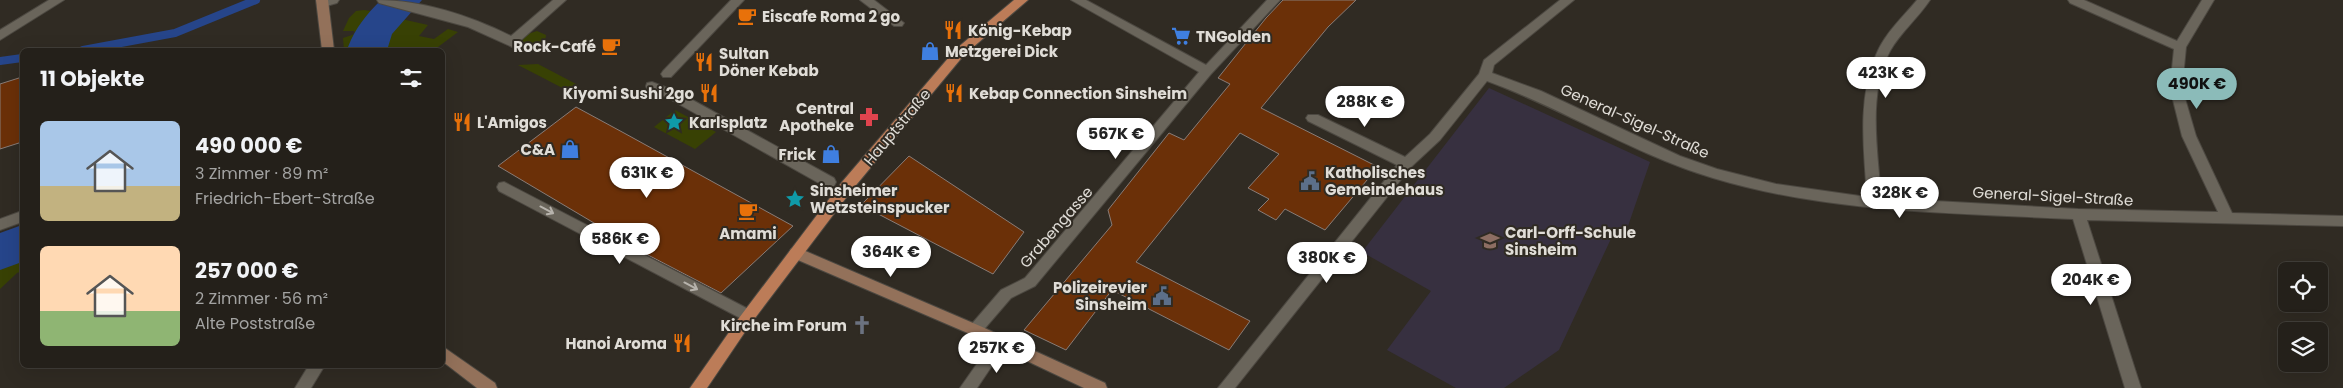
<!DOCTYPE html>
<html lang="de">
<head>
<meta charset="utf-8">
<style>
	body { margin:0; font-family:Poppins,sans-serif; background:#2c2823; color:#f1f3f6; height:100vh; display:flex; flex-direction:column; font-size:19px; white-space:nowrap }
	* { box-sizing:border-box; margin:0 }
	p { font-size:16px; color:#a3a3a2 }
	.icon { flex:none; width:28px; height:28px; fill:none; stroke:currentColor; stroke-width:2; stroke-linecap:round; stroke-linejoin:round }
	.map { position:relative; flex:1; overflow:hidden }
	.drawer { position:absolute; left:20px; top:48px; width:425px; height:320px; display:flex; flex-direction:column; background:#24201a; border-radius:8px; box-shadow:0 5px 20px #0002,0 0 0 1px #413e39 }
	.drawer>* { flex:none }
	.buttons { position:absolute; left:2278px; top:262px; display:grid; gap:10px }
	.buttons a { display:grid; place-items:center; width:50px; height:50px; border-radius:8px; background:#24201a; box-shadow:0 5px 20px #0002,0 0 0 1px #413e39; font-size:25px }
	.price { position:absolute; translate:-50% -42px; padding:0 11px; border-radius:18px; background:#fff; color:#222; font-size:16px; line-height:32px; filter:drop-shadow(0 1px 2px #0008) }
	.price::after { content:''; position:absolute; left:50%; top:30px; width:15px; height:11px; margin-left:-8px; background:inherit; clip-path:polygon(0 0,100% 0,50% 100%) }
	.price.selected { background:#8bbbb9; color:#111 }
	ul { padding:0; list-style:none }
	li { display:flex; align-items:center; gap:15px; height:125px; padding:0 20px }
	li span { display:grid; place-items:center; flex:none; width:140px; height:100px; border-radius:8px; color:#555 }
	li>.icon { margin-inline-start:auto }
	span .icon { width:60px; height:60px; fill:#fffc; stroke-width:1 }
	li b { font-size:21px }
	h2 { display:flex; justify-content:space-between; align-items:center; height:60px; padding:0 20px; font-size:21px }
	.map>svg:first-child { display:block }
</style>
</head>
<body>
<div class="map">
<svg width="2343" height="388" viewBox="0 0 2343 388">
	<rect width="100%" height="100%" fill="#302b23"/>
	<path fill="#373040" d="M1489,88L1650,162L1627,229L1616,228L1559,350L1504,388H1456L1387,350L1431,291L1362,252Z"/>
	<g fill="#384104">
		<path d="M364,10L377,12L370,21L360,50H344L343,38L355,34L354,31H343L349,18L356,11Z"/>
		<path d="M397,18L428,25L419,36L434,39L448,29L458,32L434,50H383L382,43L387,33L386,28Z"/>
		<path d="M537,31L546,35L545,43L534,49L521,47V39L528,34Z"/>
		<path d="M538,64L578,85V96L518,65Z"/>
		<path d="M675,110L716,132L695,149L654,127Z"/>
		<path d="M22,229V271L17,273L0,289V239Z"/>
	</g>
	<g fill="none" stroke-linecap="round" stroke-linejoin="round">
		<g stroke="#26458a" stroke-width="8">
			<path d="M83,50L175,33L256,0"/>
			<path d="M0,61L22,58"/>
		</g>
		<g fill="#26458a" fill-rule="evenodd">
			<path d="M381,0H422L392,34L388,47L390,50H350L348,47C356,27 366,15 381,0Z"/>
			<path d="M22,225V262L0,270V233Z"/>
		</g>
	</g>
	<g fill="#6b3008" stroke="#887c77">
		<path d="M1283,0H1356L1328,27L1261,108L1378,167L1325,230L1285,209L1276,220L1258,210L1269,199L1248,188L1279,154L1240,133L1136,262L1250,321L1229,350L1112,290L1066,350L1024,330L1112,225L1108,210L1169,133L1184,140L1230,84L1218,78L1266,18Z"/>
		<path d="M22,77V142L0,149V84Z"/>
		<path d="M576,107L624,133L793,226L721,293L648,255L498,166Z"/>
		<path d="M909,156L1024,232L993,274L861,205Z"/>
	</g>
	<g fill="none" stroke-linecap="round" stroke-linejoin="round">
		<g stroke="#4c4841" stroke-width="2">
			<path id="pedestrian" d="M652,82L678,92L834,178L836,182L834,186H824L668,98L647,89L646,86L647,83Z"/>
		</g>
		<g stroke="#4c4841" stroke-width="2">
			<g id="minor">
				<path d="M49,0H64L0,40V30Z"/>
				<path d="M319,0H339L337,3L323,7L319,6L317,3Z"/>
				<path d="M377,0C422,0 471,16 511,36L553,0H566L520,41L527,47L521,51L468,27L379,3Z"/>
				<path d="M731,0H744L671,77H663L661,74L663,71Z"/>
				<path d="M860,0H874L904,23L902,26H894Z"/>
				<path d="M1071,0H1086L1206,65L1267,0H1280L1211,74L1035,286L1011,298L980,334L975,336L970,334L967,330L970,326L1001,290L1025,278L1199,72Z"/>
				<path d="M1560,0H1574L1494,65L1492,73L1541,91L1680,156L1717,169L1776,184L1867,197C1864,150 1857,100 1876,55C1884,34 1903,17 1917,0H1930C1918,18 1901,32 1890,51C1867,94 1878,152 1881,198L2078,209L2218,212L2182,136L2170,88L2174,49L2070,3L2068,0H2084L2177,41L2202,0H2214L2186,47L2182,88L2196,136L2232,213L2343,216V226L2087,220L2141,388H2125L2073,219C1953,213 1829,213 1713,178C1635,155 1564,109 1487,81L1440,140L1411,167L1235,388H1218L1397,165L1308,121L1306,118L1308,115H1318L1405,157L1430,134L1479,74L1484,60Z"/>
				<path d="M504,182L754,312L756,316L754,320L749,322L744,320L499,191L497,187L499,183Z"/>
				<path d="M22,211V222L0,230V219Z"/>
				<path d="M1000,336L1005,338L1008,342L977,388H960L995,338Z"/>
				<path d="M309,365H325L311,388H295Z"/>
			</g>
		</g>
		<g stroke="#4c4841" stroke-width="2">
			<g id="secondary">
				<path d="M316,0H328L334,50H322Z"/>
				<path d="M796,247L980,326L1105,383L1107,388H1084L970,334L791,257L789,253L791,249Z"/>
				<path d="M442,346L495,383L497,388H477L442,361Z"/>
			</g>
		</g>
		<g stroke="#4c4841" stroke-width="2">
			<path id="primary" d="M1014,0H1028L964,55L852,190L749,326L707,388H690L739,318L842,182L956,49Z"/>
		</g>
		<use href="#pedestrian" fill="#6a655b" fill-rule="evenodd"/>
		<use href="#minor" fill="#6a655b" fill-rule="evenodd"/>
		<use href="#secondary" fill="#93715a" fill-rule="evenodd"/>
		<use href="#primary" fill="#bc7c58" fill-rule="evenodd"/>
	</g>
	<defs><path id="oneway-shaft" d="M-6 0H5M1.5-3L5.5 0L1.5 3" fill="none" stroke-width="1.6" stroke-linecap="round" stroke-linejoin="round" transform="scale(1.25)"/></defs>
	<g stroke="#b7b3ac">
		<use href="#oneway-shaft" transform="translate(547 210) rotate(28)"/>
		<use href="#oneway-shaft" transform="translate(691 286) rotate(28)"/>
	</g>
	<defs>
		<g id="cafe-bare" transform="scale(1.5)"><path d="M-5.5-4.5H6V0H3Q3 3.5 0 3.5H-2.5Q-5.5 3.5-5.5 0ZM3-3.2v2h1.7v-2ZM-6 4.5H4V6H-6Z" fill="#e8710a" stroke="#302b23" stroke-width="2.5" paint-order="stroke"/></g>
		<g id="restaurant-bare" transform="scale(1.5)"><path d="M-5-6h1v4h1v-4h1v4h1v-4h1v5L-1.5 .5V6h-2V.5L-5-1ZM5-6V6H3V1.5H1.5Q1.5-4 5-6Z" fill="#e8710a" stroke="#302b23" stroke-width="2.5" paint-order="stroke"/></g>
		<g id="supermarket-bare" transform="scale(1.5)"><path d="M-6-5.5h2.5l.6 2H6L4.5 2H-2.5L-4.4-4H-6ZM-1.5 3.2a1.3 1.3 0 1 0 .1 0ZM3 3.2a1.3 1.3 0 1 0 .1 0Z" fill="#3f7fe0" stroke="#302b23" stroke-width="2.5" paint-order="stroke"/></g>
		<g id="shop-bare" transform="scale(1.5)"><path d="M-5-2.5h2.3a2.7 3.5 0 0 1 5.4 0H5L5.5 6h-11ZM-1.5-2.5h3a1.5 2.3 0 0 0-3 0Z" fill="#3f7fe0" stroke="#302b23" stroke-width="2.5" paint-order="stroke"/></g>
		<g id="pharmacy-bare" transform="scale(1.5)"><path d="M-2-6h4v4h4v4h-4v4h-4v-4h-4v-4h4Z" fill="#e0444e" stroke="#302b23" stroke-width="2.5" paint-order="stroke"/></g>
		<g id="sight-bare" transform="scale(1.5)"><path d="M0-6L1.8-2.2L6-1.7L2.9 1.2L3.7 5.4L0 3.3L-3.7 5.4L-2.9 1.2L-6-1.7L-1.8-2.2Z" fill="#0f9aa8" stroke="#302b23" stroke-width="2.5" paint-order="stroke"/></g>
		<g id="civic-bare" transform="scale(1.5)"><path d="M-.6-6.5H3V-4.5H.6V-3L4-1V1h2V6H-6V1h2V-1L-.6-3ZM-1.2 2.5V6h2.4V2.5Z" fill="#5c6f8a" stroke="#302b23" stroke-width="2.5" paint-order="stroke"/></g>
		<g id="school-bare" transform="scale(1.5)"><path d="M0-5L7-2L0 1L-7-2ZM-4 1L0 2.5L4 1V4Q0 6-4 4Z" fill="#8d6e63" stroke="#302b23" stroke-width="2.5" paint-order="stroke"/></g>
		<g id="church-bare" transform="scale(1.5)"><path d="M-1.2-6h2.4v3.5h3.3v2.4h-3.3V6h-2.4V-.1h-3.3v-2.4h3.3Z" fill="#6b7280" stroke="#302b23" stroke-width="2.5" paint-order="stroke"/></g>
	</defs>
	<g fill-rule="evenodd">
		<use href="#cafe-bare" x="747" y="16"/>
		<use href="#restaurant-bare" x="953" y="30"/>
		<use href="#supermarket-bare" x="1181" y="36"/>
		<use href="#cafe-bare" x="611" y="46"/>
		<use href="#shop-bare" x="930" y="51"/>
		<use href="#restaurant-bare" x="704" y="62"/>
		<use href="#restaurant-bare" x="709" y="93"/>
		<use href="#restaurant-bare" x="954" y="93"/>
		<use href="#pharmacy-bare" x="869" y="117"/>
		<use href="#restaurant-bare" x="462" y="122"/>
		<use href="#sight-bare" x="674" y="122"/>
		<use href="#shop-bare" x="570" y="149"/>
		<use href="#shop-bare" x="831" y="154"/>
		<use href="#civic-bare" x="1310" y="181"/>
		<use href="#sight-bare" x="795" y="199"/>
		<use href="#cafe-bare" x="748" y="211"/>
		<use href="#school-bare" x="1490" y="241"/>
		<use href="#civic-bare" x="1162" y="296"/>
		<use href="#church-bare" x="862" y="325"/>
		<use href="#restaurant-bare" x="682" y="343"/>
	</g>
	<g text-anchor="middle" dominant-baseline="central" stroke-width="4" stroke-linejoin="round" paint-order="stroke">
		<g font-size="15" font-weight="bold" fill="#e0ddd7" stroke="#302b23" text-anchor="start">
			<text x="762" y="16">Eiscafe Roma 2 go</text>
			<text x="968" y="30">König-Kebap</text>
			<text x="1196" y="36">TNGolden</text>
			<text x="596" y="46" text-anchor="end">Rock-Café</text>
			<text x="945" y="51">Metzgerei Dick</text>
			<text x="719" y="53">Sultan<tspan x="719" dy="17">Döner Kebab</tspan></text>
			<text x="694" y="93" text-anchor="end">Kiyomi Sushi 2go</text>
			<text x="969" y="93">Kebap Connection Sinsheim</text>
			<text x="854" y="108" text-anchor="end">Central<tspan x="854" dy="17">Apotheke</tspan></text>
			<text x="477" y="122">L'Amigos</text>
			<text x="689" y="122">Karlsplatz</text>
			<text x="555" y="149" text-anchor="end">C&amp;A</text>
			<text x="816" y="154" text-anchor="end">Frick</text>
			<text x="1325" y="172">Katholisches<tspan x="1325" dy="17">Gemeindehaus</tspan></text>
			<text x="810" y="190">Sinsheimer<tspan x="810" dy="17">Wetzsteinspucker</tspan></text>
			<text x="1505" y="232">Carl-Orff-Schule<tspan x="1505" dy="17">Sinsheim</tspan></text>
			<text x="748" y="233" text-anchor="middle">Amami</text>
			<text x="1147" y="287" text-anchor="end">Polizeirevier<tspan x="1147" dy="17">Sinsheim</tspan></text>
			<text x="847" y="325" text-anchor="end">Kirche im Forum</text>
			<text x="667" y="343" text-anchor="end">Hanoi Aroma</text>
		</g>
		<g font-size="15" fill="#e0ddd7" stroke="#302b23">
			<text transform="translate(1635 121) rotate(24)">General-Sigel-Straße</text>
			<text transform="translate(897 127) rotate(-50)">Hauptstraße</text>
			<text transform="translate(2053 196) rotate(3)">General-Sigel-Straße</text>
			<text transform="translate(1056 227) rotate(-49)">Grabengasse</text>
		</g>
	</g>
</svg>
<div class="buttons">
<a><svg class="icon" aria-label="locate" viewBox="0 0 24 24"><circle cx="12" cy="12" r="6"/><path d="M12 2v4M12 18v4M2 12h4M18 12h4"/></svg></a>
<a><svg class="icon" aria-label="layers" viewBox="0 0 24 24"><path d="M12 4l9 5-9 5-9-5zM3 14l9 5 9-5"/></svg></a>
</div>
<b class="price" style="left:1886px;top:99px">423K €</b>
<b class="price selected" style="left:2197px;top:110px">490K €</b>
<b class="price" style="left:1365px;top:128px">288K €</b>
<b class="price" style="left:1116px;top:160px">567K €</b>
<b class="price" style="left:647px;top:199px">631K €</b>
<b class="price" style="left:1900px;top:219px">328K €</b>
<b class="price" style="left:620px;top:265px">586K €</b>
<b class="price" style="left:891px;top:278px">364K €</b>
<b class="price" style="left:1327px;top:284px">380K €</b>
<b class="price" style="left:2091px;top:306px">204K €</b>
<b class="price" style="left:997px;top:374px">257K €</b>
<section class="drawer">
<h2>11 Objekte<svg class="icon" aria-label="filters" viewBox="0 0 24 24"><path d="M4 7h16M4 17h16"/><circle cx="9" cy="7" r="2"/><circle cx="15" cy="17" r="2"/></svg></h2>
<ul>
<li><span style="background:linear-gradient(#a9c7e8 65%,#c2b280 0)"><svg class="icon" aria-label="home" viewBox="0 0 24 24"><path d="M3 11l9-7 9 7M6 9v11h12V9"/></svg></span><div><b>490 000 €</b><p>3 Zimmer · 89 m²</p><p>Friedrich-Ebert-Straße</p></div></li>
<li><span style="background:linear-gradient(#ffd9b3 65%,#8fb573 0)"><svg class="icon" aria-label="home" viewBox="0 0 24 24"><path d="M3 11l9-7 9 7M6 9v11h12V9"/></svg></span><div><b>257 000 €</b><p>2 Zimmer · 56 m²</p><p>Alte Poststraße</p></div></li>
</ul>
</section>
</div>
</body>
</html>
